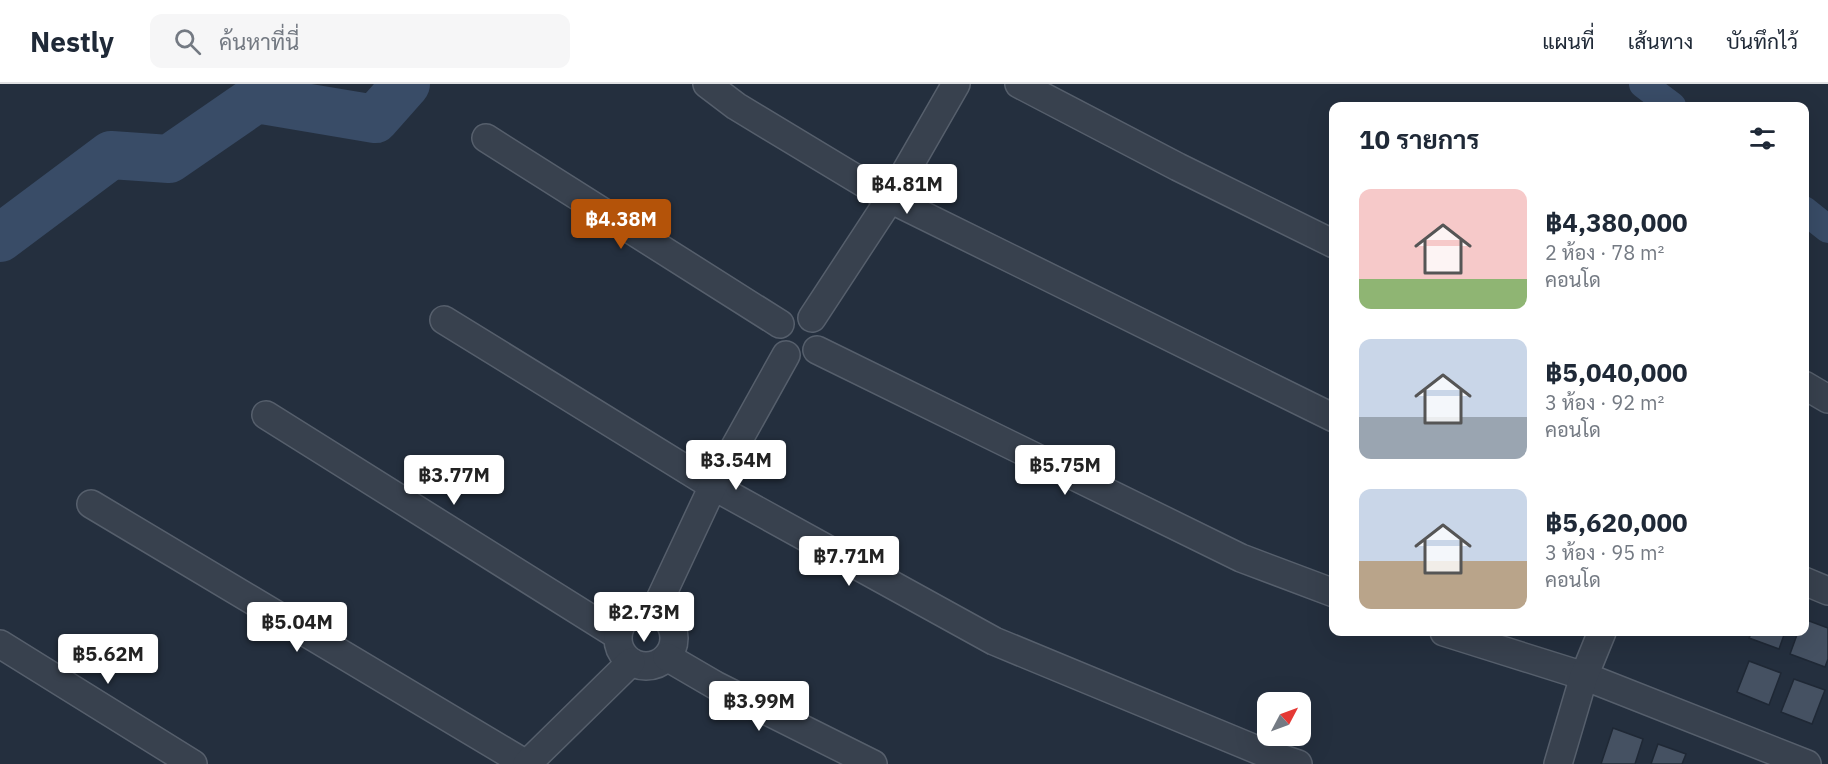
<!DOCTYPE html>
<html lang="th">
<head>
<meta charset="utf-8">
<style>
	body { margin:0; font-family:"IBM Plex Sans",Sarabun,sans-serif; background:#f6f6f7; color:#1f2937; height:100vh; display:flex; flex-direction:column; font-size:22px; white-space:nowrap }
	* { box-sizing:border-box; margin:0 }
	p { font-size:20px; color:#747a83 }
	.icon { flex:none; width:33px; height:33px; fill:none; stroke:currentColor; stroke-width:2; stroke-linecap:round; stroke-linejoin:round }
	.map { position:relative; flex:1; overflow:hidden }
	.panel { position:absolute; left:1329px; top:18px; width:480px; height:534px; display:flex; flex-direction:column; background:#fff; border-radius:12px; box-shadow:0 6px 24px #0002 }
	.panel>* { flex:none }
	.needle { width:39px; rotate:49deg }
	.tools { position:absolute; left:1257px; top:608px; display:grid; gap:12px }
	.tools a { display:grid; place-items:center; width:54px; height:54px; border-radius:12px; background:#fff; box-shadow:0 6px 24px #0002; font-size:30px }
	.price { position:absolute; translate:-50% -51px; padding:0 14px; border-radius:6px; background:#fff; color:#222; font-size:20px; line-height:39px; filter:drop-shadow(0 2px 3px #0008) }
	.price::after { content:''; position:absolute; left:50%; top:36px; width:18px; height:14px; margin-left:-9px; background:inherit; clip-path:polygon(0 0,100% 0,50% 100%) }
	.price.active { background:#b45309; color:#fff }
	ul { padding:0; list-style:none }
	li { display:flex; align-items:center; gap:18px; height:150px; padding:0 30px }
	li span { display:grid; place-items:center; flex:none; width:168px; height:120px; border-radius:12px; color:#555 }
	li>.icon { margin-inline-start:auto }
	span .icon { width:72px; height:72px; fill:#fffc; stroke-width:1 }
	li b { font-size:26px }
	h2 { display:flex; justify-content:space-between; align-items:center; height:72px; padding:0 30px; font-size:26px }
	header { display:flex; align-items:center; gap:36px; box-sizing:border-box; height:84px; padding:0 30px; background:#fff; border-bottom:2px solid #e0e1e3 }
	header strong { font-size:28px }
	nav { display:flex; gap:33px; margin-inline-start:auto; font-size:21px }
	.search { width:420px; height:54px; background:#f6f6f7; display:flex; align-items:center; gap:15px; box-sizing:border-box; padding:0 21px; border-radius:12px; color:#747a83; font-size:22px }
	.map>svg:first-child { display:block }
</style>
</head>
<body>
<header>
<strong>Nestly</strong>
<div class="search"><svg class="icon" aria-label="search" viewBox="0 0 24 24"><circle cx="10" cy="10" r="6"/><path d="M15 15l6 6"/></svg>ค้นหาที่นี่</div>
<nav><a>แผนที่</a><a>เส้นทาง</a><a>บันทึกไว้</a></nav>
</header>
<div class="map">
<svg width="1828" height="680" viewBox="0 0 1828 680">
	<rect width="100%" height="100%" fill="#242f3e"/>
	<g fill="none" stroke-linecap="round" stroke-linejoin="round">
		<g stroke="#394c67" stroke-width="28">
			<path d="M1643,0L1672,22"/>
			<path d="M1804,126L1828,145"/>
		</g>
		<path stroke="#394c67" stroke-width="48" d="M0,154L111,71L169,75L256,15L375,35L406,0"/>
	</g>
	<g fill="#455162" stroke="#1f2835" stroke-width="1.5">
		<path d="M1804,535L1828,544V575L1825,583L1790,570L1798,548H1804Z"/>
		<path d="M1752,548H1785L1779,565L1749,554Z"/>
		<path d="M1749,577L1781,589L1769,621L1737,608Z"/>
		<path d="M1794,595L1825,606L1812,640L1781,628Z"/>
		<path d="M1613,644L1643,655L1635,680H1601Z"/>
		<path d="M1658,660L1686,670L1682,680H1651Z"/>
	</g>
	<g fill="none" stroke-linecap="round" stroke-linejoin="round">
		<g stroke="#565f6c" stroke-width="30">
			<g id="minor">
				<path d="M707,0L736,22L890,115L1334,334"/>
				<path d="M1019,0L1178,83L1334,160"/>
				<path d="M486,54L780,240"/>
				<path d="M812,234L890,115L956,0"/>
				<path d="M444,236L713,402L994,557L1260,667L1298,680"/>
				<path d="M817,266L1241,474L1334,509"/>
				<path d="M1804,301L1828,315"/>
				<path d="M266,331L617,551"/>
				<path d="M91,420L526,680"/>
				<path d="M1804,497L1828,507"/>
				<circle cx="646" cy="554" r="28"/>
				<path d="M655,526L713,402L786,271"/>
				<path d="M1444,548L1584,592L1807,680"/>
				<path d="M0,560L193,680"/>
				<path d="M667,573L715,601L873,680"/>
				<path d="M527,680L631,578"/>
				<path d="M1558,680L1584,592L1602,548"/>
			</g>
		</g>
		<use href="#minor" stroke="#38414e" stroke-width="27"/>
	</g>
</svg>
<div class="tools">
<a><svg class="needle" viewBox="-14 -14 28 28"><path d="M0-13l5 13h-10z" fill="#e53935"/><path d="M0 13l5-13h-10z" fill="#747a83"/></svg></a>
</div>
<b class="price" style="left:907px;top:131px">฿4.81M</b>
<b class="price active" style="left:621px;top:166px">฿4.38M</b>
<b class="price" style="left:736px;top:407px">฿3.54M</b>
<b class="price" style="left:1065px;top:412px">฿5.75M</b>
<b class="price" style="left:454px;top:422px">฿3.77M</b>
<b class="price" style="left:849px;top:503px">฿7.71M</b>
<b class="price" style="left:644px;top:559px">฿2.73M</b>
<b class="price" style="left:297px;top:569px">฿5.04M</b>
<b class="price" style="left:108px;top:601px">฿5.62M</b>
<b class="price" style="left:759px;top:648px">฿3.99M</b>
<section class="panel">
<h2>10 รายการ<svg class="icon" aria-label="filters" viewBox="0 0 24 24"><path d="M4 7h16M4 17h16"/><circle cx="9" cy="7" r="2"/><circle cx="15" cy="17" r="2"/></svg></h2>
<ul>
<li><span style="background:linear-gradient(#f6c9c9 75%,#8fb573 0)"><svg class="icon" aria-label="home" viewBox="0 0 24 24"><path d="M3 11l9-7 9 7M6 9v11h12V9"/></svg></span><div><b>฿4,380,000</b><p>2 ห้อง · 78 m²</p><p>คอนโด</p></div></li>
<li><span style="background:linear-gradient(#c9d6e8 65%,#9aa5b1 0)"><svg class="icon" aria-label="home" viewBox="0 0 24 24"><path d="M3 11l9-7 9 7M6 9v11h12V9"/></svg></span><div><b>฿5,040,000</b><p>3 ห้อง · 92 m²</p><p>คอนโด</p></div></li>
<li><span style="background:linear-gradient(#c9d6e8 60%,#b9a48a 0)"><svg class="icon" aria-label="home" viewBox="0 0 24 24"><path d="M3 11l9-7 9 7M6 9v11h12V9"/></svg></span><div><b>฿5,620,000</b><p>3 ห้อง · 95 m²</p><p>คอนโด</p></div></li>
</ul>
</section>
</div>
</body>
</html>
